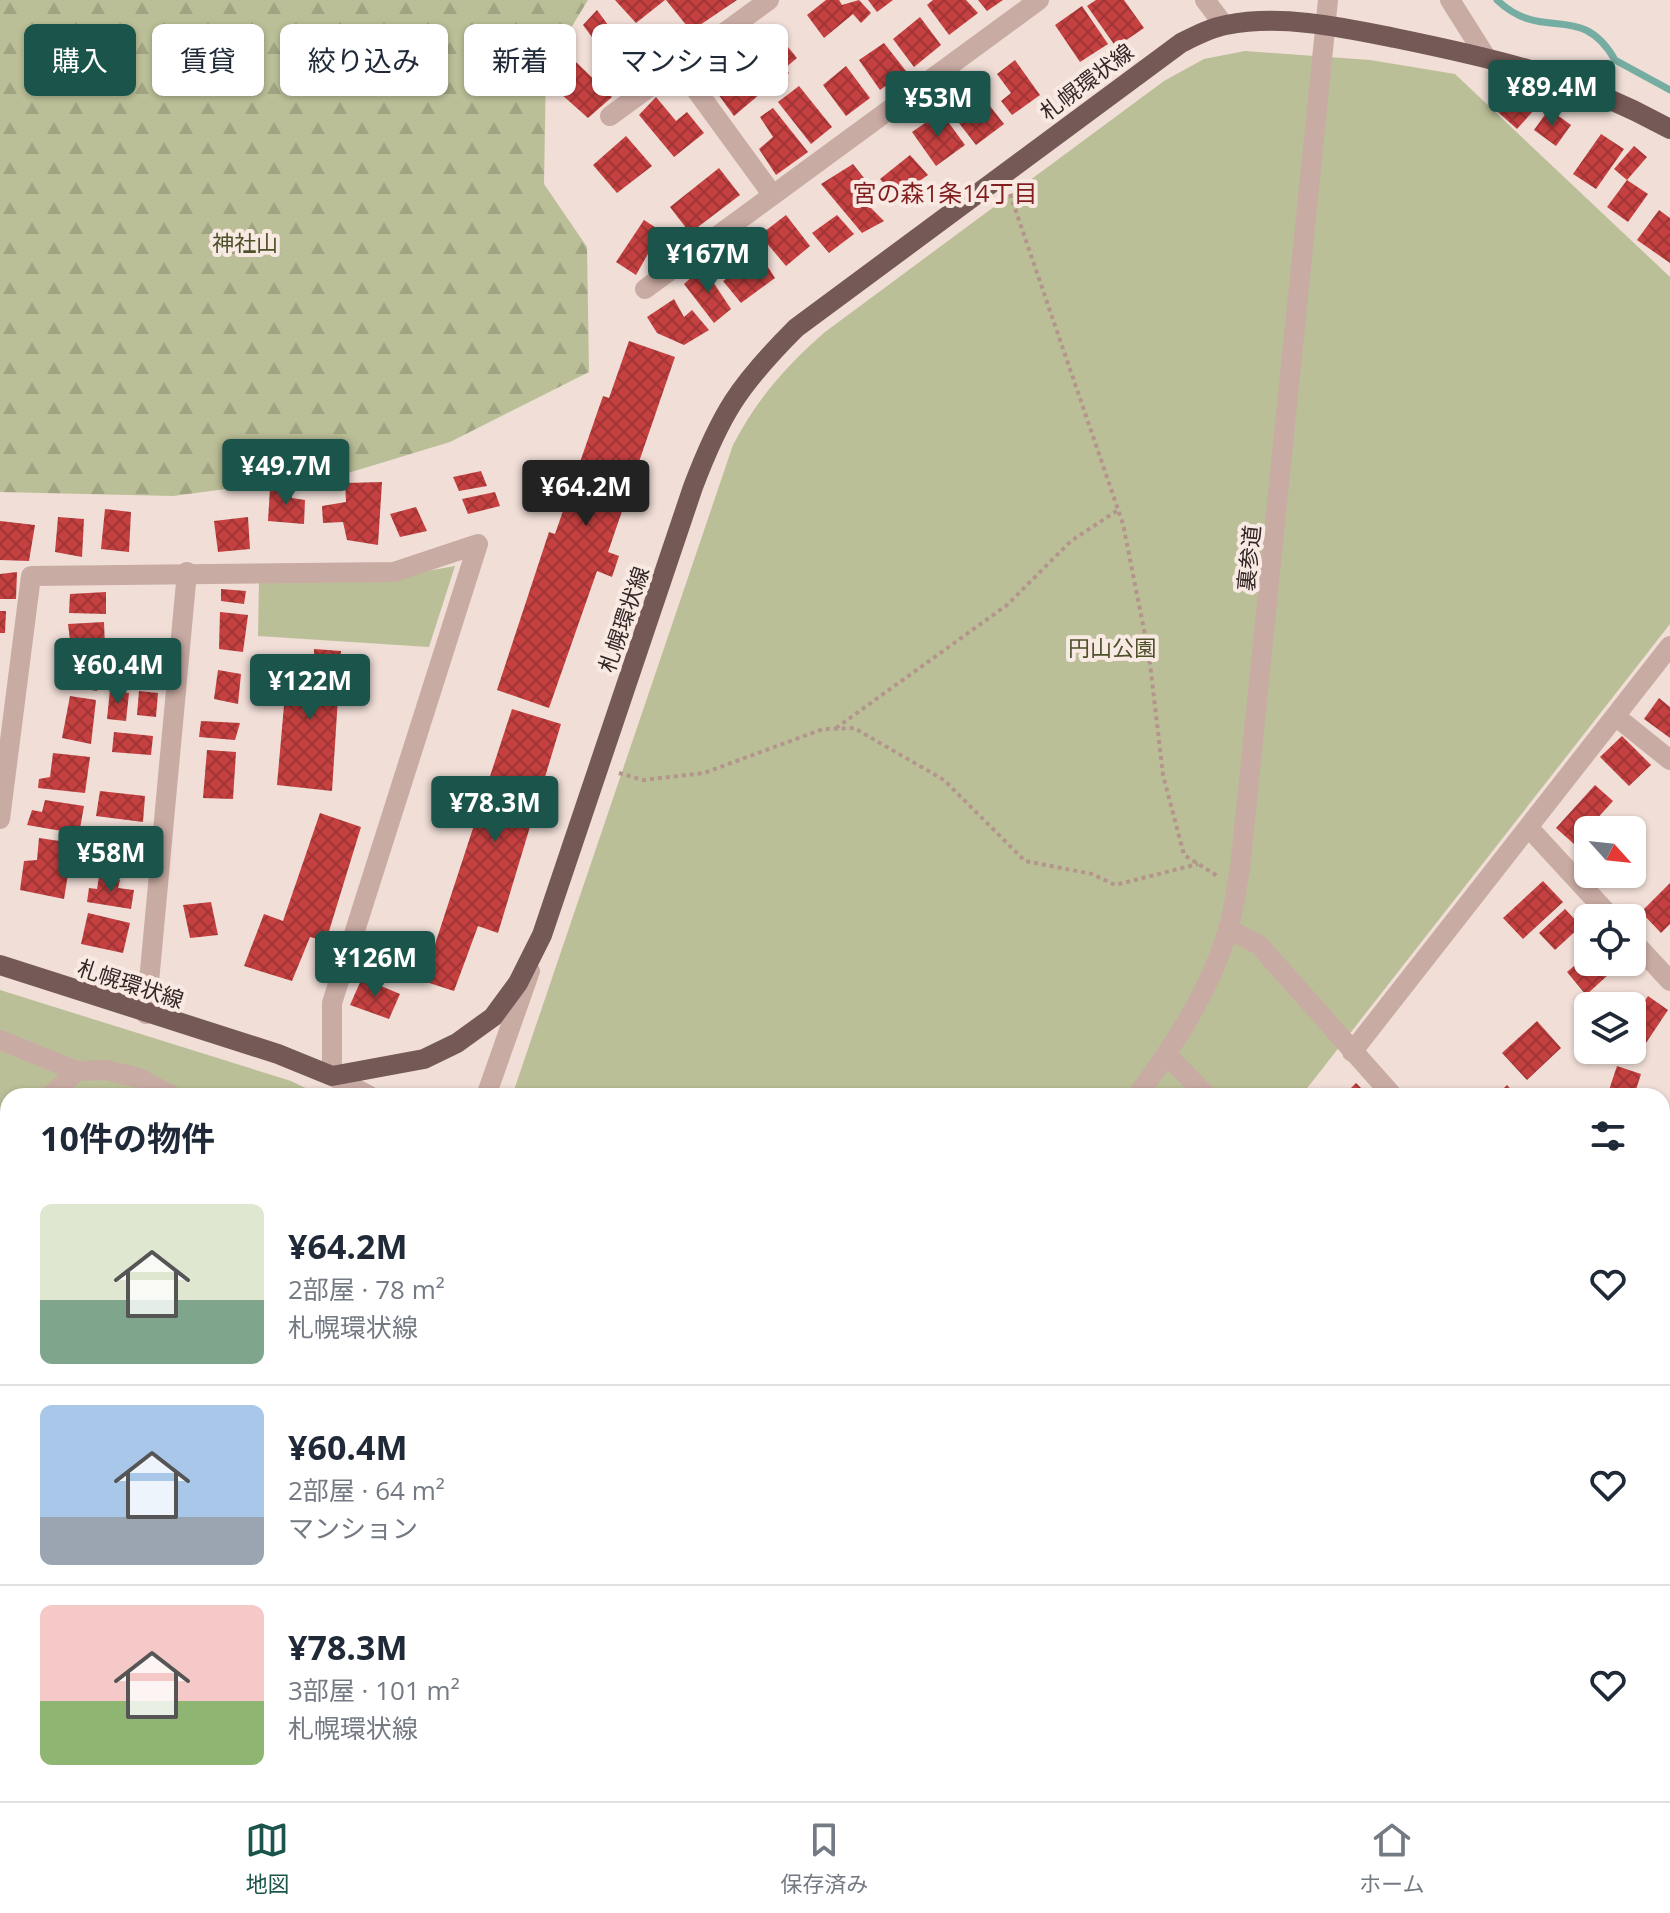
<!DOCTYPE html>
<html lang="ja">
<head>
<meta charset="utf-8">
<style>
	body { margin:0; font-family:"Open Sans","Noto Sans JP",sans-serif; background:#f6f6f7; color:#1f2937; height:100vh; display:flex; flex-direction:column; font-size:30px; white-space:nowrap }
	* { box-sizing:border-box; margin:0 }
	p { font-size:26px; color:#747a83 }
	.icon { flex:none; width:44px; height:44px; fill:none; stroke:currentColor; stroke-width:2; stroke-linecap:round; stroke-linejoin:round }
	.map { position:relative; flex:1; overflow:hidden }
	.drawer { position:absolute; left:0px; top:1088px; width:1670px; height:714px; display:flex; flex-direction:column; background:#fff; border-radius:24px 24px 0 0; box-shadow:0 2px 6px #0004 }
	.drawer>* { flex:none }
	.hud { position:absolute; left:24px; top:24px; width:800px; height:72px; display:flex; gap:16px }
	.needle { width:52px; rotate:117deg }
	.controls { position:absolute; left:1574px; top:816px; display:grid; gap:16px }
	.controls a { display:grid; place-items:center; width:72px; height:72px; border-radius:12px; background:#fff; box-shadow:0 2px 6px #0004; font-size:40px }
	.price { position:absolute; translate:-50% -68px; padding:0 18px; border-radius:8px; background:#1b544a; color:#fff; font-size:26px; line-height:52px; filter:drop-shadow(0 2px 4px #0008) }
	.price::after { content:''; position:absolute; left:50%; top:48px; width:24px; height:18px; margin-left:-12px; background:inherit; clip-path:polygon(0 0,100% 0,50% 100%) }
	.price.active { background:#222; color:#fff }
	ul { padding:0; list-style:none }
	li { display:flex; align-items:center; gap:24px; height:200px; padding:0 40px }
	li+li { border-top:2px solid #e0e1e3 }
	li span { display:grid; place-items:center; flex:none; width:224px; height:160px; border-radius:12px; color:#555 }
	li>.icon { margin-inline-start:auto }
	span .icon { width:96px; height:96px; fill:#fffc; stroke-width:1 }
	li b { font-size:34px }
	h2 { display:flex; justify-content:space-between; align-items:center; height:96px; padding:0 40px; font-size:34px }
	.pill { padding:0 28px; border-radius:12px; background:#fff; box-shadow:0 2px 6px #0004; font-size:28px; line-height:72px }
	.pill.active { background:#1b544a; color:#fff }
	.tabs { display:flex; justify-content:space-around; align-items:center; height:112px; border-top:2px solid #e0e1e3; background:#fff; font-size:22px; color:#747a83 }
	.tabs a { display:grid; justify-items:center; gap:4px }
	.tabs .active { color:#1b544a }
	.map>svg:first-child { display:block }
</style>
</head>
<body>
<div class="map">
<svg width="1670" height="1801" viewBox="0 0 1670 1801">
	<defs>
		<pattern id="forest-firs" width="22" height="20" patternUnits="userSpaceOnUse" patternTransform="scale(2)"><rect width="22" height="20" fill="#bbbf97"/><path d="M5 1l3.5 6h-7zM16 11l3.5 6h-7z" fill="#a1a482"/></pattern>
		<pattern id="building-cross-hatch" width="8" height="8" patternUnits="userSpaceOnUse" patternTransform="scale(2)"><rect width="8" height="8" fill="#c54040"/><path d="M0 0l8 8M0 8l8-8" fill="none" stroke="#a13535"/></pattern>
	</defs>
	<rect width="100%" height="100%" fill="#f0ded7"/>
	<path fill="url(#forest-firs)" d="M0,0H588L546,69L544,184L587,247L589,372L450,442L348,473L173,496L0,492Z"/>
	<g fill="#bbbf97">
		<path d="M1245,51L1370,60L1455,74L1670,277V624L1301,1096H512L733,445C757,399 786,366 825,332L1164,81L1204,59Z"/>
		<path d="M455,566L429,647L258,636L259,581L382,579Z"/>
		<path d="M0,990L291,1081L322,1096H8V1794H1662V1694L1670,1702V1801H0Z"/>
	</g>
	<g fill="none" stroke-linecap="round" stroke-linejoin="round">
		<path stroke="#76ada2" stroke-width="7" d="M1497,0C1543,44 1581,0 1615,60L1670,90"/>
	</g>
	<g fill="url(#building-cross-hatch)">
		<path d="M615,0H665L636,23Z"/>
		<path d="M666,0H737L691,31Z"/>
		<path d="M826,0H839L842,5L859,0L871,13L861,23L853,14L824,38L807,15Z"/>
		<path d="M868,0H893L877,12Z"/>
		<path d="M933,0H966L978,13L949,35L927,5Z"/>
		<path d="M978,0H1003L987,11Z"/>
		<path d="M1096,0H1124L1144,28L1116,47L1087,6Z"/>
		<path d="M1082,6L1108,44L1080,62L1055,25Z"/>
		<path d="M597,10L636,63L620,75L583,25Z"/>
		<path d="M920,17L941,45L914,67L893,39Z"/>
		<path d="M779,36L797,58L785,68L789,73L768,90L747,59Z"/>
		<path d="M884,43L906,71L880,90L859,60Z"/>
		<path d="M1015,60L1040,95L1012,115L1001,101L1011,93L997,74Z"/>
		<path d="M576,62L612,97L588,118L552,86Z"/>
		<path d="M846,66L870,98L846,116L823,85Z"/>
		<path d="M740,71L760,94L734,116L715,90Z"/>
		<path d="M972,83L1004,124L976,145L945,105Z"/>
		<path d="M799,86L832,127L811,144L778,102Z"/>
		<path d="M1505,87L1533,111L1517,129L1490,105Z"/>
		<path d="M656,97L676,121L687,112L704,133L674,157L639,115Z"/>
		<path d="M773,108L808,152L776,175L759,149L773,137L760,117Z"/>
		<path d="M1549,109L1571,125L1556,146L1534,130Z"/>
		<path d="M941,112L965,145L936,166L912,132Z"/>
		<path d="M1601,134L1624,149L1596,189L1573,174Z"/>
		<path d="M626,136L652,166L617,193L593,165Z"/>
		<path d="M1634,146L1647,157L1627,180L1614,169Z"/>
		<path d="M910,155L928,175L895,198L880,179Z"/>
		<path d="M853,164L880,198L870,207L884,221L862,233L821,184Z"/>
		<path d="M719,168L740,195L690,233L670,207Z"/>
		<path d="M1627,180L1648,194L1628,222L1607,207Z"/>
		<path d="M1659,210L1670,218V263L1637,240Z"/>
		<path d="M786,215L810,246L786,266L760,235Z"/>
		<path d="M837,215L854,234L829,253L812,233Z"/>
		<path d="M644,220L661,231L636,275L616,262Z"/>
		<path d="M759,253L775,278L741,303L723,281Z"/>
		<path d="M703,267L731,309L714,323L684,284Z"/>
		<path d="M674,299L684,317L692,310L709,330L684,345L657,333L647,317Z"/>
		<path d="M629,341L675,357L608,552L619,556L612,577L597,571L549,708L497,690L549,532L555,534L603,396L609,398Z"/>
		<path d="M481,471L487,486L459,491L453,477Z"/>
		<path d="M382,482L378,545L347,540L343,522L323,523L322,506L346,502L345,483Z"/>
		<path d="M291,487L292,498L305,500L304,524L268,521L270,488Z"/>
		<path d="M495,492L500,506L468,514L462,499Z"/>
		<path d="M416,507L427,531L400,537L390,514Z"/>
		<path d="M105,509L131,512L129,552L101,549Z"/>
		<path d="M58,517L84,519L82,557L55,552Z"/>
		<path d="M248,517L250,549L218,552L214,521Z"/>
		<path d="M0,521L35,525L29,561L0,560Z"/>
		<path d="M17,572L16,599H0V574Z"/>
		<path d="M221,589L246,591L244,604L221,601Z"/>
		<path d="M106,592V614L69,613L70,594Z"/>
		<path d="M0,611H6L5,633H0Z"/>
		<path d="M220,612L248,615L243,652L219,649Z"/>
		<path d="M104,622L105,648H71L68,624Z"/>
		<path d="M146,643L167,645L165,676L145,674Z"/>
		<path d="M314,649L341,651L332,791L277,785L288,660H314Z"/>
		<path d="M63,662L103,667L97,691L60,685Z"/>
		<path d="M109,665L139,666L138,685L108,682Z"/>
		<path d="M218,670L241,674L238,704L214,699Z"/>
		<path d="M110,690L129,693L126,721L107,719Z"/>
		<path d="M139,691L158,693L156,717L137,715Z"/>
		<path d="M70,696L96,700L91,744L62,738Z"/>
		<path d="M1659,698L1670,707V738L1644,719Z"/>
		<path d="M512,709L561,724L498,933L478,926L454,991L423,981Z"/>
		<path d="M201,721L240,723L235,740L199,737Z"/>
		<path d="M114,732L153,736L151,755L112,752Z"/>
		<path d="M1622,736L1651,765L1629,786L1600,757Z"/>
		<path d="M207,750L236,752L233,799L203,798Z"/>
		<path d="M53,753L90,757L85,793L38,788L39,779L50,777Z"/>
		<path d="M1595,785L1613,801L1574,844L1556,828Z"/>
		<path d="M100,791L145,796L143,822L96,816Z"/>
		<path d="M45,800L84,806L79,834L27,825L32,810L42,812Z"/>
		<path d="M320,813L361,827L326,941L310,937L292,981L244,966L264,914L283,921Z"/>
		<path d="M94,833L145,840L141,868L106,862L107,854L92,851Z"/>
		<path d="M39,838L73,843L64,899L20,890L24,861L37,860Z"/>
		<path d="M99,877L120,880L118,888L134,890L131,909L87,902L89,888L97,889Z"/>
		<path d="M1543,881L1563,902L1523,939L1503,918Z"/>
		<path d="M1670,883V924L1661,933L1641,912Z"/>
		<path d="M211,902L218,935L190,938L183,905Z"/>
		<path d="M1565,909L1581,926L1555,950L1539,933Z"/>
		<path d="M88,913L130,923L123,953L81,944Z"/>
		<path d="M1588,954V962L1619,965L1586,995L1567,972Z"/>
		<path d="M362,978L400,994L389,1019L350,1005Z"/>
		<path d="M1648,996L1668,1010L1640,1052L1632,1047V1021Z"/>
		<path d="M1537,1021L1561,1048L1527,1080L1502,1053Z"/>
		<path d="M1617,1066L1641,1074L1634,1096H1607Z"/>
		<path d="M1356,1083L1369,1096H1343Z"/>
		<path d="M1507,1085L1517,1096H1496Z"/>
		<path d="M3,1224L8,1229V1310L0,1322V1227Z"/>
		<path d="M1667,1257L1670,1287L1662,1290V1259Z"/>
		<path d="M0,1368L8,1374V1391L0,1401Z"/>
		<path d="M1662,1413L1670,1421V1436L1662,1443Z"/>
		<path d="M1670,1448V1479L1662,1471V1456Z"/>
		<path d="M1670,1502V1540L1668,1542L1662,1535V1510Z"/>
		<path d="M369,1794H458V1799L401,1797L404,1801H357Z"/>
		<path d="M692,1794H792L784,1801H687Z"/>
		<path d="M972,1794H1064L1071,1801H978Z"/>
		<path d="M1143,1794H1226L1232,1801H1150Z"/>
	</g>
	<g fill="none" stroke-linecap="round" stroke-linejoin="round">
		<g stroke="#b3958e" stroke-width="4" stroke-dasharray="4 4" stroke-linecap="butt">
			<path d="M1010,194L1123,524L1149,655L1163,775L1184,855L1219,877"/>
			<path d="M836,728L1007,605L1071,541L1118,510"/>
			<path d="M619,773L643,780L704,773L823,729L854,728L944,780L1025,861L1092,874L1115,885L1198,864"/>
			<path d="M0,1363L8,1369"/>
			<path d="M0,1410L8,1402"/>
			<path d="M975,1794L981,1801"/>
			<path d="M1011,1794L1018,1801"/>
			<path d="M1057,1794L1064,1801"/>
			<path d="M994,1801L1002,1794"/>
			<path d="M1033,1801L1041,1794"/>
		</g>
		<g stroke="#c8aba3" stroke-width="20">
			<path d="M1205,0L1224,25"/>
			<path d="M1450,0L1486,57"/>
			<path d="M678,65L772,194"/>
			<path d="M610,116L769,0"/>
			<path d="M645,289L1039,0"/>
			<path d="M1624,723L1670,760"/>
			<path d="M0,819L31,576L394,572L478,544L332,1003V1076L370,1096"/>
			<path d="M1529,828L1612,918"/>
			<path d="M1228,929L1259,945L1393,1096"/>
			<path d="M1632,940L1670,981"/>
			<path d="M146,1014L187,572"/>
			<path d="M0,1040L77,1071L106,1070L139,1078L173,1096"/>
			<path d="M1352,1052L1670,646"/>
			<path d="M1167,1055L1207,1096"/>
			<path d="M50,1096L77,1071"/>
			<path d="M486,1096L530,971"/>
			<path d="M1137,1096C1174,1045 1210,991 1228,930C1234,910 1236,889 1240,869L1328,0"/>
			<path d="M0,1170L8,1153"/>
			<path d="M1662,1186L1670,1195"/>
			<path d="M1662,1331L1670,1323"/>
			<path d="M1662,1383L1670,1392"/>
			<path d="M0,1454L8,1446"/>
			<path d="M0,1499L8,1503"/>
			<path d="M0,1546H8"/>
			<path d="M1662,1573L1670,1581"/>
			<path d="M1662,1668L1670,1676"/>
			<path d="M0,1741L8,1748"/>
			<path d="M28,1794L29,1801"/>
			<path d="M141,1794L145,1801"/>
			<path d="M221,1794L225,1801"/>
			<path d="M330,1794L334,1801"/>
			<path d="M1095,1794L1101,1801"/>
			<path d="M651,1801L656,1794"/>
			<path d="M1642,1801V1794"/>
		</g>
		<path stroke="#755956" stroke-width="20" d="M0,965L278,1054L332,1076L424,1059L457,1043L493,1017L518,983L542,935L693,487C721,413 739,385 796,328L1181,43C1195,36 1210,28 1226,25C1281,14 1341,27 1395,38C1502,60 1573,76 1670,129"/>
	</g>
	<g text-anchor="middle" dominant-baseline="central" stroke-width="8" stroke-linejoin="round" paint-order="stroke">
		<g font-size="22" fill="#332625" stroke="#f8e9e3">
			<text transform="translate(1086 81) rotate(-37)">札幌環状線</text>
			<text transform="translate(1248 558) rotate(-84)">裏参道</text>
			<text transform="translate(623 619) rotate(-71)">札幌環状線</text>
			<text transform="translate(131 983) rotate(18)">札幌環状線</text>
		</g>
		<g font-size="22" fill="#4c5129" stroke="#f8e9e3">
			<text x="245" y="242">神社山</text>
			<text x="1112" y="647">円山公園</text>
		</g>
		<g font-size="24" fill="#811f1f" stroke="#f8e9e3">
			<text x="945" y="192">宮の森1条14丁目</text>
		</g>
	</g>
</svg>
<div class="controls">
<a><svg class="needle" viewBox="-14 -14 28 28"><path d="M0-13l5 13h-10z" fill="#e53935"/><path d="M0 13l5-13h-10z" fill="#747a83"/></svg></a>
<a><svg class="icon" aria-label="locate" viewBox="0 0 24 24"><circle cx="12" cy="12" r="6"/><path d="M12 2v4M12 18v4M2 12h4M18 12h4"/></svg></a>
<a><svg class="icon" aria-label="layers" viewBox="0 0 24 24"><path d="M12 4l9 5-9 5-9-5zM3 14l9 5 9-5"/></svg></a>
</div>
<b class="price" style="left:1552px;top:128px">¥89.4M</b>
<b class="price" style="left:938px;top:139px">¥53M</b>
<b class="price" style="left:708px;top:295px">¥167M</b>
<b class="price" style="left:286px;top:507px">¥49.7M</b>
<b class="price active" style="left:586px;top:528px">¥64.2M</b>
<b class="price" style="left:118px;top:706px">¥60.4M</b>
<b class="price" style="left:310px;top:722px">¥122M</b>
<b class="price" style="left:495px;top:844px">¥78.3M</b>
<b class="price" style="left:111px;top:894px">¥58M</b>
<b class="price" style="left:375px;top:999px">¥126M</b>
<div class="hud">
<a class="pill active">購入</a>
<a class="pill">賃貸</a>
<a class="pill">絞り込み</a>
<a class="pill">新着</a>
<a class="pill">マンション</a>
</div>
<section class="drawer">
<h2>10件の物件<svg class="icon" aria-label="filters" viewBox="0 0 24 24"><path d="M4 7h16M4 17h16"/><circle cx="9" cy="7" r="2"/><circle cx="15" cy="17" r="2"/></svg></h2>
<ul>
<li><span style="background:linear-gradient(#dfe7d0 60%,#7fa58c 0)"><svg class="icon" aria-label="home" viewBox="0 0 24 24"><path d="M3 11l9-7 9 7M6 9v11h12V9"/></svg></span><div><b>¥64.2M</b><p>2部屋 · 78 m²</p><p>札幌環状線</p></div><svg class="icon" aria-label="heart" viewBox="0 0 24 24"><path d="M12 20l-8-8c-3-5 5-10 8-4 3-6 11-1 8 4z"/></svg></li>
<li><span style="background:linear-gradient(#a9c7e8 70%,#9aa5b1 0)"><svg class="icon" aria-label="home" viewBox="0 0 24 24"><path d="M3 11l9-7 9 7M6 9v11h12V9"/></svg></span><div><b>¥60.4M</b><p>2部屋 · 64 m²</p><p>マンション</p></div><svg class="icon" aria-label="heart" viewBox="0 0 24 24"><path d="M12 20l-8-8c-3-5 5-10 8-4 3-6 11-1 8 4z"/></svg></li>
<li><span style="background:linear-gradient(#f6c9c9 60%,#8fb573 0)"><svg class="icon" aria-label="home" viewBox="0 0 24 24"><path d="M3 11l9-7 9 7M6 9v11h12V9"/></svg></span><div><b>¥78.3M</b><p>3部屋 · 101 m²</p><p>札幌環状線</p></div><svg class="icon" aria-label="heart" viewBox="0 0 24 24"><path d="M12 20l-8-8c-3-5 5-10 8-4 3-6 11-1 8 4z"/></svg></li>
</ul>
</section>
</div>
<nav class="tabs">
<a class="active"><svg class="icon" aria-label="map" viewBox="0 0 24 24"><path d="M3 6l6-2 6 2 6-2v14l-6 2-6-2-6 2zM9 4v14M15 6v14"/></svg>地図</a>
<a><svg class="icon" aria-label="saved" viewBox="0 0 24 24"><path d="M7 4h10v16l-5-4-5 4z"/></svg>保存済み</a>
<a><svg class="icon" aria-label="home" viewBox="0 0 24 24"><path d="M3 11l9-7 9 7M6 9v11h12V9"/></svg>ホーム</a>
</nav>
</body>
</html>
